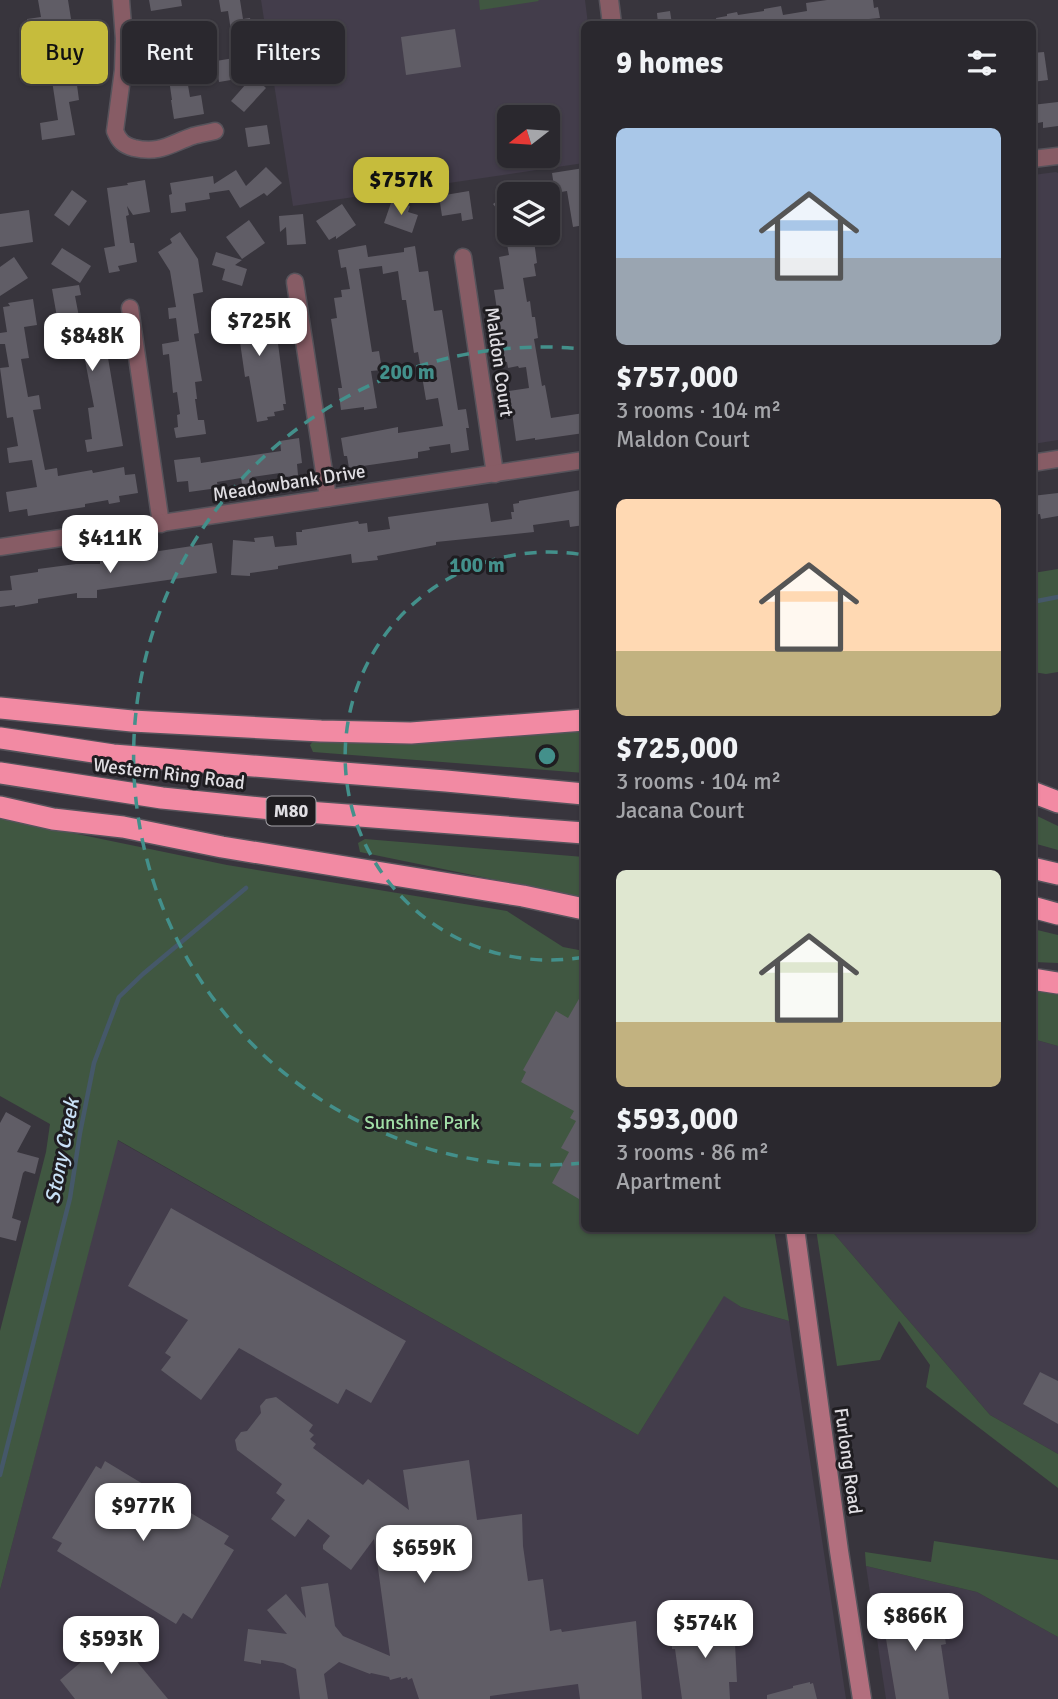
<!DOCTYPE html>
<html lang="en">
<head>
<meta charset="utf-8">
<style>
	body { margin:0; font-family:Signika,sans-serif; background:#36343a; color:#f1f3f6; height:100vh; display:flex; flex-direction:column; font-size:26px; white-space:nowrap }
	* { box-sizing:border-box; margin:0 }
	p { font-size:23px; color:#a5a6aa }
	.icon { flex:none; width:38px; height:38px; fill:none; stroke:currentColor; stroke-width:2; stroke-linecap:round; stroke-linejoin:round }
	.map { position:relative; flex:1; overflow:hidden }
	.panel { position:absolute; left:581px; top:21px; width:455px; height:1211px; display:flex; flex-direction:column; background:#2a282e; border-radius:10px; box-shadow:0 2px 5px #0004,0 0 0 2px #46444a }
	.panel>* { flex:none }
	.guide { position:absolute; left:21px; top:21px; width:455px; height:63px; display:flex; gap:14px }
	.needle { width:46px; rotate:253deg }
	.fabs { position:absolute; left:497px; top:105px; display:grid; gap:14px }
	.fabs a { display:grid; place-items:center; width:63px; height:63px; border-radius:10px; background:#2a282e; box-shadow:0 2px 5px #0004,0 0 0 2px #46444a; font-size:35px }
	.price { position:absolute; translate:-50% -60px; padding:0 16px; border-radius:14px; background:#fff; color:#222; font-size:23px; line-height:46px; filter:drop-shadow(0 2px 4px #0008) }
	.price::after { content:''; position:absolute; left:50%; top:42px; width:21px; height:16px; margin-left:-10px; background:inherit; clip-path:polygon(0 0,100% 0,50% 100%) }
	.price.selected { background:#c6bc3c; color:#111 }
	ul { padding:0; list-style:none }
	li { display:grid; align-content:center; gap:14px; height:371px; padding:0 35px }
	li span { display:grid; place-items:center; height:217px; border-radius:10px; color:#555 }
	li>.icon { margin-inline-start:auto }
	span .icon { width:126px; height:126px; fill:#fffc; stroke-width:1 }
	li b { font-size:30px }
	h2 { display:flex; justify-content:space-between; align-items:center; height:84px; padding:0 35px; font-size:30px }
	.chip { padding:0 24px; border-radius:10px; background:#2a282e; box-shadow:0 2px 5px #0004,0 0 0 2px #46444a; font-size:24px; line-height:63px }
	.chip.selected { background:#c6bc3c; color:#111 }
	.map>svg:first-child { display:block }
</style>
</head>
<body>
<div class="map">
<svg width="1058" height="1699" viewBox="0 0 1058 1699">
	<rect width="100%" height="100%" fill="#38353d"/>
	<g fill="#433d4b" fill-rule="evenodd">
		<path d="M261,0H585L588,24H584V163L293,206ZM509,117H548V156H509Z"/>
		<path d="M1056,172L1058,173V440L1033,444V175Z"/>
		<path d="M1033,1039L1058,1046V1454L990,1415L830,1229L1032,1228Z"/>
		<path d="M117,1140L638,1435L724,1295L741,1307L789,1321L846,1699H0V1590Z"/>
		<path d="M866,1566L977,1592L1058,1637V1699H886Z"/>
	</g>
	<g fill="#405741">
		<path d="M479,0H538L539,1L480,10Z"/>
		<path d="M1058,569V672L1046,674L1033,672V573Z"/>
		<path d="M584,728V773L313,752L310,745L314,740Z"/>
		<path d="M1033,814L1058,826V850L1033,843Z"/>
		<path d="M0,818L227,865L507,911L563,947L584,951V1228L774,1229L789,1321L741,1307L724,1296L638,1435L118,1140L0,1590V1331L46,1152L50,1124L0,1096Z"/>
		<path d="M365,839L584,857V898L360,852L358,843Z"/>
		<path d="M1033,929L1058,935V963L1033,962Z"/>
		<path d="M1032,988L1058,992V1046L1033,1039Z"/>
		<path d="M816,1229H830L990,1415L1058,1454V1488L926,1387L930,1365L899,1321L880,1360L837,1366Z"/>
		<path d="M934,1541L1058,1560V1637L977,1592L866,1566L865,1552L931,1562Z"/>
	</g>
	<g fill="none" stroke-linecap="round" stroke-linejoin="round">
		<g stroke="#455869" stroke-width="4.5">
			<path d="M1032,602L1058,597"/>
			<path d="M0,1475L70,1198L80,1133L94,1063L119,997L143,974L246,888"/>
		</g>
	</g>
	<g fill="#605d66">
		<path d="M38,0H68L79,69L75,70L79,100L69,102L75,135L42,140L40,123L58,120L51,74L31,77L29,66H34L27,19L41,17Z"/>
		<path d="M149,0H181L182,6L151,11Z"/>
		<path d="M219,0H240L243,19L250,18L254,38L247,39L248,49L234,51L228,11L221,12Z"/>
		<path d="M827,0H873L874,8L878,7L880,18L869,19V24H854V20L823,24H717L716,18L727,16V14L737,12L738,15L764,11V9L781,6L783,15L807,11L806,3Z"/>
		<path d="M670,11L672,24H658L657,13Z"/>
		<path d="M455,29L461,67L406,75L401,37Z"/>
		<path d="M1044,52L1048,80L1032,82V53Z"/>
		<path d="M183,56L190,97L201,95L204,114L174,119L171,100H172L166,59Z"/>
		<path d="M240,57L243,78L219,82L216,61Z"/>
		<path d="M253,76L266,88L244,112L231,101Z"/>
		<path d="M1058,102V126L1043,128V122L1032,124V105Z"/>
		<path d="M267,125L270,144L248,147L245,128Z"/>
		<path d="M266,167L282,183L267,196L264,193L240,208L229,190L209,193L210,199L185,203L186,211L171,213L169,195L172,194L170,183L213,176L214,184L236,170L246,186Z"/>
		<path d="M584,168V225L573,227L567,191L555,193L552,173Z"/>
		<path d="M145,180L150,212L133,215L127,206L129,215L126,216L130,243H134L137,262L118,266L120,271L109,273L104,248L115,246L107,188L128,185L127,183Z"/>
		<path d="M72,190L87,201L69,226L54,215Z"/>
		<path d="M469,191L473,219L462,221L461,213L442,216L439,196Z"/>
		<path d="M509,193V230L495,210L497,209L493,204Z"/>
		<path d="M392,200L410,206L408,212L418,215L412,233L384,223Z"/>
		<path d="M342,204L356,225L336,239V236L329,240L316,221Z"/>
		<path d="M29,210L33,242L0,247V214Z"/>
		<path d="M303,214L306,244L287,245L286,227L280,232L279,216Z"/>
		<path d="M249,220L265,243L242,259L226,237Z"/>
		<path d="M180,232L198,259L203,292L193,294L199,333L194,334L202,381L195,382L197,399H195L198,420H204L206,434L176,438L174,428L178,427L177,415L180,414L177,392L173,393L169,354L163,355L162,344L179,341L176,318L169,319L168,308L176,307L170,271L158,252L172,243L170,239Z"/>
		<path d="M505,233H533L537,263L534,264L536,276L523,278L527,302L530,301L532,317H535L538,338L534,339L542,386L545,385L551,418L584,413V433L535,440V438L516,441L509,391L529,388L526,367L519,368L518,366L508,368L507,362H505L494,290L504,289L499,257L509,255Z"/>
		<path d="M366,245L368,257L404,252V248L415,246L419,272L428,271L434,311L442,310L458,410L466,409L469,428H466L469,450L451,453L450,444L429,447L430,450L418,452V458L349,468L347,456H344L341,438L398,427V433L443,426L438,398L426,400L418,352L414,353L406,300H402L398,271L383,274L382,266L359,269L372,352L379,351L382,370L371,371L377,408L364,410V407L341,410L338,388H342L331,319L337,318L334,298L342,297L341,290L350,289L346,267L341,268L338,250Z"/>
		<path d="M62,248L91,266L80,283L51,264Z"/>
		<path d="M216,252L242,260L235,265L247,269L242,286L222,280L225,269L212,265Z"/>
		<path d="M14,257L28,278L0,296V267Z"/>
		<path d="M79,285L81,295L75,296L80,322L93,320L95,330L90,331L95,354L107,352L123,446L87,452L85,440L92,439L88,408L94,407L83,350L67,352L64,337L71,336L67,315L57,317L52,289Z"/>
		<path d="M33,299L37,325L24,327L29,358L21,359L28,397L39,395L41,409L33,410L45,470L57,468L58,476L92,470L93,473L124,467L125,475L135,474L138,493L119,496L120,502L109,504L108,500L85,504V507L28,516L27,509L9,512L6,492L37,487L32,460L9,463L7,448L18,446L13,417L7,418L6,411L0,368L9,367L5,344H0V333L7,332L3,307L10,306L8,303Z"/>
		<path d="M246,301L247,308L259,306L261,314L270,312L273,337L277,336L286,404H283L284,410L274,412L275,416L267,417L268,420L257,422L249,376L245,377L238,328L223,330L220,314L235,312L233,302Z"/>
		<path d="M299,438L302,463L297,464L298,475L280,478V473L252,477L253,483L242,484L241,478L217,482L218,488L189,492L188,481L177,482L174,460L200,457L201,463L281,451L280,441Z"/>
		<path d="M581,490L583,508H584V525L570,527L569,520L533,525L534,532L436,542V545L377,556L378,560L352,563L351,554L278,566V569L250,573V576L231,575L233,540L255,542L254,538L273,536L275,547L297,545L296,532H302V530L358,521L359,524L367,523L368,532L390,529L388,517L488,503L491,522L512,519L511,512H514L513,504L519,503V501Z"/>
		<path d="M1058,493V516L1041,519L1040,514L1032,515V496Z"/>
		<path d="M212,543L217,573L97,590V598H77V593L38,599V603L15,607V605L0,607V591L12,590L10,576L38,572V569L76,564H100V560Z"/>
		<path d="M584,990V1202L552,1183L569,1152L561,1148L576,1121L570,1118L574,1111L521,1082L526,1072L523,1070L556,1011L568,1018Z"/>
		<path d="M6,1112L31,1126L17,1152L39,1158L35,1174L25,1171L23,1173L12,1218L21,1221L16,1241L0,1237V1123Z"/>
		<path d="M171,1208L406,1341L371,1403L346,1389L338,1404L239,1348L201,1400L161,1370L171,1357L165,1353L188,1320L128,1286Z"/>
		<path d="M1040,1372L1058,1381V1424L1023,1404Z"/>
		<path d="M276,1397L313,1425L309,1431L314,1435L310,1439L316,1444L313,1448L363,1485L368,1479L409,1510L403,1470L469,1460L477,1520L522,1514L523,1546L528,1581L543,1579L550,1631L561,1629L562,1632L636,1621L642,1699H580L578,1684L490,1696V1699H419L412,1678L408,1680L407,1677L401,1679V1677L390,1680L389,1677L371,1673L370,1674L339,1662L324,1674L328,1699H300L296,1669L283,1663L261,1660V1664L244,1661L248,1629L287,1634L267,1610L286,1594L306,1618L301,1587L328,1583L335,1626L343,1636L390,1656L374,1539L351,1570L323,1549V1545L330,1536L308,1519L295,1537L271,1519L285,1500L276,1493L282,1484L237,1450L235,1440L241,1432L247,1431L261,1413L260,1406L266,1399Z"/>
		<path d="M105,1461L229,1536L224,1544L234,1550L192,1619L183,1613L176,1624L57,1551L62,1543L52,1538L96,1466L101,1469Z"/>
		<path d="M900,1600L901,1605L913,1603L916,1618L919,1617V1622L942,1619L946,1644L941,1645L949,1699H896L880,1603Z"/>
		<path d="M734,1624L737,1682H729L730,1699H682L675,1649H672L671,1627Z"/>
		<path d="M114,1634L168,1699H75L60,1680Z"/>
		<path d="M810,1682V1684L813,1683L817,1699H767V1695L793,1688V1686Z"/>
	</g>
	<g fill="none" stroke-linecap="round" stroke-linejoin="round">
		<g stroke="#56535b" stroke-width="19">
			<g id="minor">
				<path d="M121,0L124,39L123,70L115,131C119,141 123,145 134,148C160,154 170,144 193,136C200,134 207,133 215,131"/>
				<path d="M124,39L158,36L194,29"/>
				<path d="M1032,159L1058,156"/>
				<path d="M463,257L495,474"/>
				<path d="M295,282L328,498"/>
				<path d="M130,308L161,524"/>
				<path d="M1032,463L1058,459"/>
				<path d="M0,547L584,460"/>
			</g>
		</g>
		<g stroke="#56535b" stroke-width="21">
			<path id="tertiary" d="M609,0L612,24"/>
		</g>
		<g stroke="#56535b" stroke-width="21">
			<path id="secondary" d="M795,1228L839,1551L862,1699"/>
		</g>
		<g stroke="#56535b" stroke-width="24">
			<g id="motorway">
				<path d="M0,708L132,721L321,731L411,733L584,720"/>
				<path d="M0,738L113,755L446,781L584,794"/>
				<path d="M0,773L162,798L281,810L584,833"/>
				<path d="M1032,792L1058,802"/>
				<path d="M0,807L53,819L123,827L222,847L523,896L584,909"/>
				<path d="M1032,868L1058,874"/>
				<path d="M1032,907L1058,914"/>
				<path d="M1032,979L1058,983"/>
			</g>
		</g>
		<use href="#minor" stroke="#875c65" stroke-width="16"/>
		<use href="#tertiary" stroke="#875c65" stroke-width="18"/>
		<use href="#secondary" stroke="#b26f7e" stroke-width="18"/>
		<use href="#motorway" stroke="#f28aa3" stroke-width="21"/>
	</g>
	<g fill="none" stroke="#43908b" stroke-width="3.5" stroke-dasharray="12 9">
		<path d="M584 957A204 204 0 1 1 584 555"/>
		<path d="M583 1163A409 409 0 1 1 583 349"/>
	</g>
	<g text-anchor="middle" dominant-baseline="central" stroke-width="6" stroke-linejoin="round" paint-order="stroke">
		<rect fill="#1f1d21" stroke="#a6a4a9" stroke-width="2" x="266.5" y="796.5" width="49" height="29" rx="5"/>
		<g font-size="18" font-weight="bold" fill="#e0dee3">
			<text x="291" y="811">M80</text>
		</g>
		<g font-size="19" fill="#e0dee3" stroke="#1f1d21">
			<text transform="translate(499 362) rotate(82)">Maldon Court</text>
			<text transform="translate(289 483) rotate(-9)">Meadowbank Drive</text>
			<text transform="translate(169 774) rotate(7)">Western Ring Road</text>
			<text transform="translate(848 1461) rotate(82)">Furlong Road</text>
		</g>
		<g font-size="19" fill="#a1dea6" stroke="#1f1d21">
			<text x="422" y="1123">Sunshine Park</text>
		</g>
		<g font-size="21" font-style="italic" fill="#c9e1f7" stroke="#1f1d21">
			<text transform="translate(62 1151) rotate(-79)">Stony Creek</text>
		</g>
	</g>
	<circle cx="547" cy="756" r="10" fill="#43908b" stroke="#1f1d21" stroke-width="3.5"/>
	<g font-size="21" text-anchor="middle" font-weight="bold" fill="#43908b" stroke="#1f1d21" stroke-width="6" stroke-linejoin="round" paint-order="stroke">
		<text x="407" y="379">200 m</text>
		<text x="477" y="572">100 m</text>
	</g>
</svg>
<div class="fabs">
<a><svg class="needle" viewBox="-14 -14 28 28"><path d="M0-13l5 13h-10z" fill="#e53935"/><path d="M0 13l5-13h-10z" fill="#a5a6aa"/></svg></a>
<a><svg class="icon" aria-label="layers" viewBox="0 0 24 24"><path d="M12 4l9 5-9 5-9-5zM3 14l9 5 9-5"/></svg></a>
</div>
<b class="price selected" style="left:401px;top:217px">$757K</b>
<b class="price" style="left:259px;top:358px">$725K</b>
<b class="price" style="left:92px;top:373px">$848K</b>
<b class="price" style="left:110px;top:575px">$411K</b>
<b class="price" style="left:143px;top:1543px">$977K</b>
<b class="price" style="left:424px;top:1585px">$659K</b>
<b class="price" style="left:915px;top:1653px">$866K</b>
<b class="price" style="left:705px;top:1660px">$574K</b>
<b class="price" style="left:111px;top:1676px">$593K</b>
<div class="guide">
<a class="chip selected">Buy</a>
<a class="chip">Rent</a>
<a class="chip">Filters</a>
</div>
<section class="panel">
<h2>9 homes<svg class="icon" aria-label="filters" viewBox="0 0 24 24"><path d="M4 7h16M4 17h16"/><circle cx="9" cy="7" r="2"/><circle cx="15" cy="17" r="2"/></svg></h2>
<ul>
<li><span style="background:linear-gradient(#a9c7e8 60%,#9aa5b1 0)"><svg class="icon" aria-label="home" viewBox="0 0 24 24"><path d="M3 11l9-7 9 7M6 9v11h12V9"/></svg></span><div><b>$757,000</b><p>3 rooms · 104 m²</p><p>Maldon Court</p></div></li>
<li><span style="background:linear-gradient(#ffd9b3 70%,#c2b280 0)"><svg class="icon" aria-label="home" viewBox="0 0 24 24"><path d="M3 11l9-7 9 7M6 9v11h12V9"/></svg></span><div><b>$725,000</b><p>3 rooms · 104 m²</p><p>Jacana Court</p></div></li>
<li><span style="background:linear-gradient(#dfe7d0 70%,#c2b280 0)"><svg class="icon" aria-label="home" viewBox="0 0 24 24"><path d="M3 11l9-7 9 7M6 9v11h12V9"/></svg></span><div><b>$593,000</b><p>3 rooms · 86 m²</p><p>Apartment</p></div></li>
</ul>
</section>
</div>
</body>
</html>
